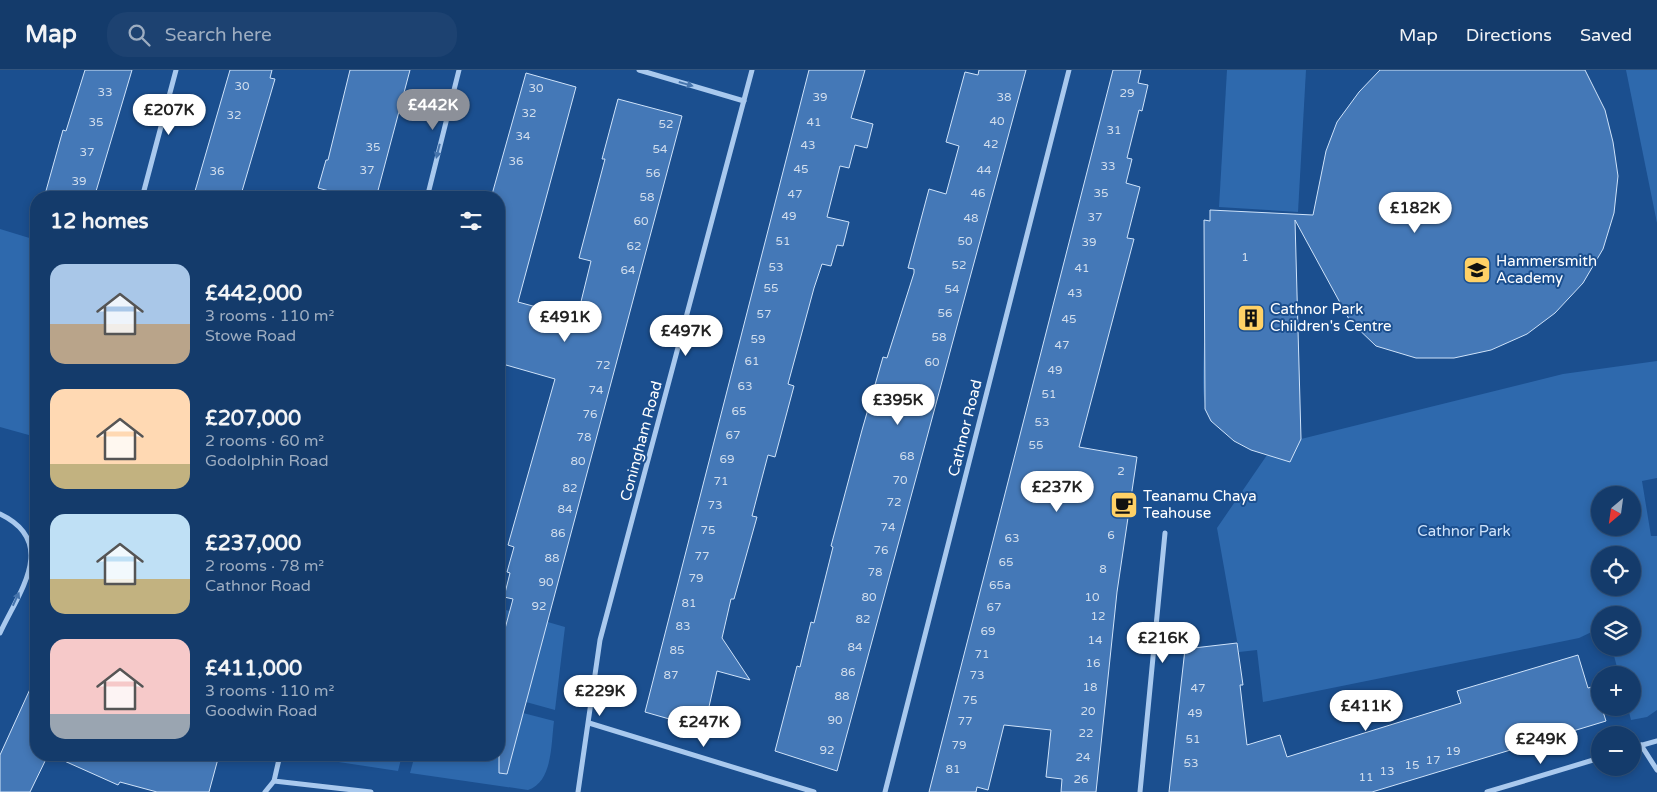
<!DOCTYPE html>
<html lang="en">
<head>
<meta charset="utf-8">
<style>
	body { margin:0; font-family:"Varela Round",sans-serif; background:#1d4271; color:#f1f3f6; height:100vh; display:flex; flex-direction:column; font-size:19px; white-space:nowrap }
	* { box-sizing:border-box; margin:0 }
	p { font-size:16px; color:#9dadc1 }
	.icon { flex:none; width:28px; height:28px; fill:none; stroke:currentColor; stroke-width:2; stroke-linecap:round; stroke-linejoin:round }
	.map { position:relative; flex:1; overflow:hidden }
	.side { position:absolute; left:30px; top:121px; width:475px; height:570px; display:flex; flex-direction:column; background:#143b6b; border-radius:20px; box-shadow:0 2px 8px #0003,0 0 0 1px #33557e }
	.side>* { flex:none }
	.needle { width:32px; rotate:209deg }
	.fabs { position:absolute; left:1591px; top:416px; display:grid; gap:10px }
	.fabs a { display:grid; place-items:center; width:50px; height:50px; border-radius:50%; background:#143b6b; box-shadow:0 2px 8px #0003,0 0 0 1px #33557e; font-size:25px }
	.price { position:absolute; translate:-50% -42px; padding:0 11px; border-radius:18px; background:#fff; color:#222; font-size:16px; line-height:32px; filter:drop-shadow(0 1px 2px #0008) }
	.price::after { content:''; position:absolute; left:50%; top:30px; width:15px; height:11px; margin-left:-8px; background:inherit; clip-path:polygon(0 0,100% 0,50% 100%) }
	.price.active { background:#8c9099; color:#fff }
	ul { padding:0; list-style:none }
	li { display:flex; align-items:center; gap:15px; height:125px; padding:0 20px }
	li span { display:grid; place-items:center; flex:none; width:140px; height:100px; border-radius:15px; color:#555 }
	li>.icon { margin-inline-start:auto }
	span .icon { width:60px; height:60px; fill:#fffc; stroke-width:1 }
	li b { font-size:21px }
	h2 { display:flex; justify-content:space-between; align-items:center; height:60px; padding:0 20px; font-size:21px }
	header { display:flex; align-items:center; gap:30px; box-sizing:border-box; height:70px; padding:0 25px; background:#143b6b; border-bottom:1px solid #33557e }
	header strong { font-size:24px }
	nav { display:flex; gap:28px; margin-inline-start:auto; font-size:18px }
	.search { width:350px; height:45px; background:#1d4271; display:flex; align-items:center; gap:12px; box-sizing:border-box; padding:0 18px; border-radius:20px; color:#9dadc1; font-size:19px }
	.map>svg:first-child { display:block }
</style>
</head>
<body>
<header>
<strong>Map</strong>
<div class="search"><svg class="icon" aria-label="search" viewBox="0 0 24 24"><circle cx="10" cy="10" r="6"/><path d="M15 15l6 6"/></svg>Search here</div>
<nav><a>Map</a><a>Directions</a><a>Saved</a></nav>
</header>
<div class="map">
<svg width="1657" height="722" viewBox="0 0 1657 722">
	<rect width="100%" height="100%" fill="#1b4f8f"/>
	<g fill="#2e69ad" fill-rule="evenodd">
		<path d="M1227,0H1306L1298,142L1219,137Z"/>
		<path d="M1626,0H1657V153Z"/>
		<path d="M0,159L36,170V367L0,357Z"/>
		<path d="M1272,272L1301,369L1563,304L1657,291V408L1642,411L1651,466H1657V640L1647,647L1631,650L1628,638H1632V605H1619L1612,578H1632V545H1600V558L1579,568L1263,632L1257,580L1239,582L1217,458L1267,385C1197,355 1202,344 1204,273ZM1600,425H1632V458H1600ZM1600,485H1632V518H1600Z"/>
		<path d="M499,538L565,557L555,640L526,632L537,590L533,588L534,585L499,576Z"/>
		<path d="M523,643L554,651C551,673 553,712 528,720L410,703L415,685L506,684Z"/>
		<path d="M323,685H363L385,691L387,685H402L398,701L332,691Z"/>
	</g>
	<g fill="#4478b7" stroke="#cfe3fa">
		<path d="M85,0H132L94,128H44L63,60L66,61Z"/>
		<path d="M230,0H272L270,8L275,9L240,128H193Z"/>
		<path d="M350,0H410L376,128H332L333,122L318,118L326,90H328Z"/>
		<path d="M809,0H865L851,48L873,54L867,78L855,75L849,98L840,96L827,147L849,152L843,176L837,175L831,196L822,194L814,218L788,314L794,316L775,387L768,385L752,446L757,447L734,529H731L722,568L750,610L717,601L704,659L645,642Z"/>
		<path d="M979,0H1026L837,701L775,681L797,596L800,597L811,552L814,553L833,477L831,476L862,360L883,287L887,288L914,203V199L908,198L929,119L946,124L959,76L946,72L965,2L978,5Z"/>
		<path d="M1113,0H1141L1138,13L1148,15L1142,41L1139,40L1127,88L1132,89L1126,113L1140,117L1127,168L1134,169L1079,377L1137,387L1117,522L1096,722H1061L1062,709L1046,707L1051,660L1004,655L988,720L977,717L976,722H929Z"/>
		<path d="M1380,0H1585L1605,40L1613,72L1618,106L1614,143L1603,179L1583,213L1555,243L1527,264L1491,280L1454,288H1416L1376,276L1350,251L1295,150L1301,369L1290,392L1251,380L1234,371L1211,351L1205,339L1204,150L1210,151V140L1313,145L1326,81L1337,52L1359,22Z"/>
		<path d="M526,3L576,17L518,232L577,248L591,191L579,188L605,89H602L618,29L682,46L507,704L499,703V581L513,529L504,527L510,503L507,502L514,477L508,475L555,309L499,293V128H491Z"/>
		<path d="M1237,573L1243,615H1240L1247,675L1280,665L1287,687L1461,633L1457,621L1578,585L1588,618L1595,616L1606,651L1372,722H1169L1185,579Z"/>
		<path d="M36,606V685H48L30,722H0V685Z"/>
		<path d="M51,685H219L209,722H157L120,712L118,715Z"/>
	</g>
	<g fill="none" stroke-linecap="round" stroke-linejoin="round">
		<g stroke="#a9c9ee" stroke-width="5">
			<path d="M639,0L744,31"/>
			<path d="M142,128L176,0"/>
			<path d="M427,128L459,0"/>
			<path d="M0,444C59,472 19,522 0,563"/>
			<path d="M589,653L814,722"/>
			<path d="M1641,675L1657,700"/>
			<path d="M1632,678L1657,671"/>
			<path d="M280,685L274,711L371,722"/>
			<path d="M265,722L274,711"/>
			<path d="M578,722L600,570L752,0"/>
			<path d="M885,722L1069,0"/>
			<path d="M1140,722L1165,463"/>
			<path d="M1487,722L1600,688"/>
		</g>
	</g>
	<defs><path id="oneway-solid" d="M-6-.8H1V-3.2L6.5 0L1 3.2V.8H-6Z" transform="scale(1.25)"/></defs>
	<g fill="#4674ac">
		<use href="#oneway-solid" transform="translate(686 14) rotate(16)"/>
		<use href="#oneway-solid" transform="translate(438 81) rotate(104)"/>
		<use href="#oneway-solid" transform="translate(16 529) rotate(-65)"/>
	</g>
	<defs>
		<g id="school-square" transform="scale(1.4375)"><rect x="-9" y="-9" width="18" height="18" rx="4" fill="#ffd166" stroke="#1b4f8f"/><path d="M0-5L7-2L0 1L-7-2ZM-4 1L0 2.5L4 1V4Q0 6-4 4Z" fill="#111"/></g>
		<g id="building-square" transform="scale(1.4375)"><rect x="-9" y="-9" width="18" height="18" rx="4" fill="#ffd166" stroke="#1b4f8f"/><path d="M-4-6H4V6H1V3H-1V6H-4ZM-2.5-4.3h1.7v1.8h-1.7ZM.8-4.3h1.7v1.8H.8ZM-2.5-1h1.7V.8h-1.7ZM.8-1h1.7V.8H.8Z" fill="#111"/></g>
		<g id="cafe-square" transform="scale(1.4375)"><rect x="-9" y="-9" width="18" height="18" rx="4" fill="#ffd166" stroke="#1b4f8f"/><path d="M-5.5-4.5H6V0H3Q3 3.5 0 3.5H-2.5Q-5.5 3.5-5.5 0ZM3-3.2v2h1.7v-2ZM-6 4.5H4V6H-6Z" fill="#111"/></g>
	</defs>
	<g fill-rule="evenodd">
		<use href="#school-square" x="1477" y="200"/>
		<use href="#building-square" x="1251" y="248"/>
		<use href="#cafe-square" x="1124" y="435"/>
	</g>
	<g text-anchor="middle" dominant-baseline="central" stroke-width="4" stroke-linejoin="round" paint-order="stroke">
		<g font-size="12" fill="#d0dded">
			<text x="242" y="16">30</text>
			<text x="536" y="18">30</text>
			<text x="105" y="22">33</text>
			<text x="1127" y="23">29</text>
			<text x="820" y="27">39</text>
			<text x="1004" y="27">38</text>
			<text x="529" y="43">32</text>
			<text x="234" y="45">32</text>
			<text x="997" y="51">40</text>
			<text x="96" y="52">35</text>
			<text x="814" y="52">41</text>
			<text x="666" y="54">52</text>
			<text x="1114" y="60">31</text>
			<text x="523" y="66">34</text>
			<text x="991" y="74">42</text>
			<text x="808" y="75">43</text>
			<text x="373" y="77">35</text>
			<text x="660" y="79">54</text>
			<text x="87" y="82">37</text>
			<text x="516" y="91">36</text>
			<text x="1108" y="96">33</text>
			<text x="801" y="99">45</text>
			<text x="367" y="100">37</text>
			<text x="984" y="100">44</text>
			<text x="217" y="101">36</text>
			<text x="653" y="103">56</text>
			<text x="79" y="111">39</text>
			<text x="978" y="123">46</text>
			<text x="1101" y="123">35</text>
			<text x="795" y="124">47</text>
			<text x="647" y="127">58</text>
			<text x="789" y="146">49</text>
			<text x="1095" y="147">37</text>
			<text x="971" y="148">48</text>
			<text x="641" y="151">60</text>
			<text x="783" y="171">51</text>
			<text x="965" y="171">50</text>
			<text x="1089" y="172">39</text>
			<text x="634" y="176">62</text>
			<text x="1245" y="187">1</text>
			<text x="959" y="195">52</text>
			<text x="776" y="197">53</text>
			<text x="1082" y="198">41</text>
			<text x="628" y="200">64</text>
			<text x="771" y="218">55</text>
			<text x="952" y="219">54</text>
			<text x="1075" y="223">43</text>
			<text x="945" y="243">56</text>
			<text x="764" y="244">57</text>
			<text x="1069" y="249">45</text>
			<text x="939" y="267">58</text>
			<text x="758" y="269">59</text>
			<text x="1062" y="275">47</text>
			<text x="752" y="291">61</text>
			<text x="932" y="292">60</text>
			<text x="603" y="295">72</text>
			<text x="1055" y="300">49</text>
			<text x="745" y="316">63</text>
			<text x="596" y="320">74</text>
			<text x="1049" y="324">51</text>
			<text x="739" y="341">65</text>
			<text x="590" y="344">76</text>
			<text x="1042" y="352">53</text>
			<text x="733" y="365">67</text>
			<text x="584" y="367">78</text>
			<text x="1036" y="375">55</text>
			<text x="907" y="386">68</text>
			<text x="727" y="389">69</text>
			<text x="578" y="391">80</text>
			<text x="1121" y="401">2</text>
			<text x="900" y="410">70</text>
			<text x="721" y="411">71</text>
			<text x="570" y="418">82</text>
			<text x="894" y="432">72</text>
			<text x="715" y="435">73</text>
			<text x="565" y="439">84</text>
			<text x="888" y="457">74</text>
			<text x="708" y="460">75</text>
			<text x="558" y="463">86</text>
			<text x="1111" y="465">6</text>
			<text x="1012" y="468">63</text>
			<text x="881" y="480">76</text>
			<text x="702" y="486">77</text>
			<text x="552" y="488">88</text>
			<text x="1006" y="492">65</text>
			<text x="1103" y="499">8</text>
			<text x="875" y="502">78</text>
			<text x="696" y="508">79</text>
			<text x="546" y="512">90</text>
			<text x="1000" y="515">65a</text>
			<text x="869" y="527">80</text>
			<text x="1092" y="527">10</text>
			<text x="689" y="533">81</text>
			<text x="539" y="536">92</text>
			<text x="994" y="537">67</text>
			<text x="1098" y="546">12</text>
			<text x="863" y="549">82</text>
			<text x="683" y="556">83</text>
			<text x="988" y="561">69</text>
			<text x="1095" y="570">14</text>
			<text x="855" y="577">84</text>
			<text x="677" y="580">85</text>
			<text x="982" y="584">71</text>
			<text x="1093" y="593">16</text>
			<text x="848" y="602">86</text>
			<text x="671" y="605">87</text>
			<text x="977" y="605">73</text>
			<text x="1090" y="617">18</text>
			<text x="1198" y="618">47</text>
			<text x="842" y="626">88</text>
			<text x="970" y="630">75</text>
			<text x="1088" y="641">20</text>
			<text x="1195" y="643">49</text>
			<text x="835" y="650">90</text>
			<text x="965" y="651">77</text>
			<text x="1086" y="663">22</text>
			<text x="1193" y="669">51</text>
			<text x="959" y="675">79</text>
			<text x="827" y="680">92</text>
			<text x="1453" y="681">19</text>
			<text x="1083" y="687">24</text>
			<text x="1433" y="690">17</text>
			<text x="1191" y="693">53</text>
			<text x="1412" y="695">15</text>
			<text x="953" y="699">81</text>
			<text x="1387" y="701">13</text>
			<text x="1366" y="707">11</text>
			<text x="1081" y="709">26</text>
		</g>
		<g font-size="15" fill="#fff" stroke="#1b4f8f" text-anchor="start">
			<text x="1496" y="191">Hammersmith<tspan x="1496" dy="17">Academy</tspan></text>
			<text x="1270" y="239">Cathnor Park<tspan x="1270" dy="17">Children's Centre</tspan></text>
			<text x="1143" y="426">Teanamu Chaya<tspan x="1143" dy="17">Teahouse</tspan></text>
		</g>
		<g font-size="15" fill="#fff" stroke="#1b4f8f">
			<text transform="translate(965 358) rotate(-76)">Cathnor Road</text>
			<text transform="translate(641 371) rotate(-75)">Coningham Road</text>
		</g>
		<g font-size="15" fill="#cfe3fa" stroke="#1b4f8f">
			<text x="1464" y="461">Cathnor Park</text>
		</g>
	</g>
</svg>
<div class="fabs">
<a><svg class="needle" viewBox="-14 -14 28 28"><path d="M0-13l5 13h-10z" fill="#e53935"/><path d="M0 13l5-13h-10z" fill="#9dadc1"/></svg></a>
<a><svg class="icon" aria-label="locate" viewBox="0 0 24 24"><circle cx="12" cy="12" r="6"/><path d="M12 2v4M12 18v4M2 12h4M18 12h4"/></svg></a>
<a><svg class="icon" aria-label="layers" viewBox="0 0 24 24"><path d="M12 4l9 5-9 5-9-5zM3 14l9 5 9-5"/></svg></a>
<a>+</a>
<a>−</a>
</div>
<b class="price active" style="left:433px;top:61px">£442K</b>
<b class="price" style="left:169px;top:66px">£207K</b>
<b class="price" style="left:1415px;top:164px">£182K</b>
<b class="price" style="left:565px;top:273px">£491K</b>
<b class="price" style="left:686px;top:287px">£497K</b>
<b class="price" style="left:898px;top:356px">£395K</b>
<b class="price" style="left:1057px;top:443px">£237K</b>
<b class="price" style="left:1163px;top:594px">£216K</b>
<b class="price" style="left:600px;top:647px">£229K</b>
<b class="price" style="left:1366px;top:662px">£411K</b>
<b class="price" style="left:704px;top:678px">£247K</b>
<b class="price" style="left:1541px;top:695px">£249K</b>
<section class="side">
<h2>12 homes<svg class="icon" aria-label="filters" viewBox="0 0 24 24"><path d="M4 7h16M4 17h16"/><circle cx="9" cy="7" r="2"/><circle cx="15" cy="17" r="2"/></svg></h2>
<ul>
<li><span style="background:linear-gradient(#a9c7e8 60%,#b9a48a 0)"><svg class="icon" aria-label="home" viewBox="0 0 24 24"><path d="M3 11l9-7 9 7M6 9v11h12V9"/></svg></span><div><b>£442,000</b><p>3 rooms · 110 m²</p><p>Stowe Road</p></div></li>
<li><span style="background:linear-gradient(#ffd9b3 75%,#c2b280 0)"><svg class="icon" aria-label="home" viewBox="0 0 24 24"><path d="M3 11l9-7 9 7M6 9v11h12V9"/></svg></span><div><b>£207,000</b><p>2 rooms · 60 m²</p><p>Godolphin Road</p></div></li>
<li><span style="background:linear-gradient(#bfe0f5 65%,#c2b280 0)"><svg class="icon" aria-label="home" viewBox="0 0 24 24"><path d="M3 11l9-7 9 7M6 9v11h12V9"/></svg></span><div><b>£237,000</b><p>2 rooms · 78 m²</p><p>Cathnor Road</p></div></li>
<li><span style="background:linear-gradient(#f6c9c9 75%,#9aa5b1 0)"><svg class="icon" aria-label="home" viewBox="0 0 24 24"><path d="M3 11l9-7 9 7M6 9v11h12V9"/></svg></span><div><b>£411,000</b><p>3 rooms · 110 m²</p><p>Goodwin Road</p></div></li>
</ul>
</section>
</div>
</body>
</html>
